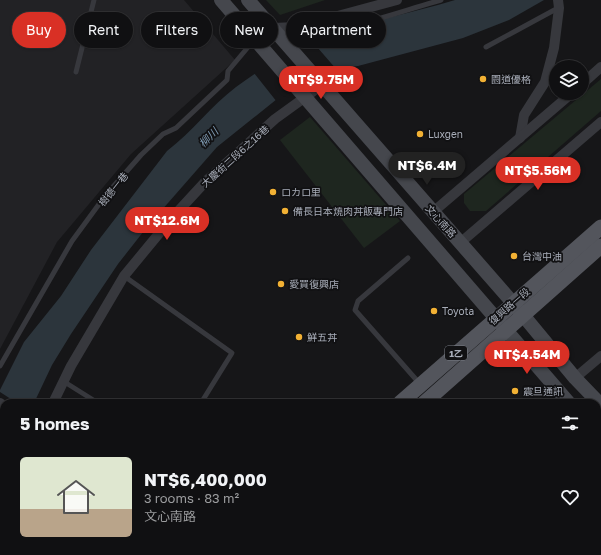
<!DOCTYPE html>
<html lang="en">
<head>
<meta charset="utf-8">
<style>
	body { margin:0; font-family:"Golos Text","Noto Sans TC","Noto Sans JP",sans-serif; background:#1e1e20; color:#f1f3f6; height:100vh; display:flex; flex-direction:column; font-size:15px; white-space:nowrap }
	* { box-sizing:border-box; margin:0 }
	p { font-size:13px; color:#9c9d9f }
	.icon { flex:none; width:22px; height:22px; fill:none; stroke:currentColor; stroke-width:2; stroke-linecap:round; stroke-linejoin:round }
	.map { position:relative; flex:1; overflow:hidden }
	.drawer { position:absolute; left:0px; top:399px; width:601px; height:156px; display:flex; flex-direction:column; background:#101012; border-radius:12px 12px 0 0; box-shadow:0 1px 3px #0004,0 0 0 1px #303032 }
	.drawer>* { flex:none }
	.top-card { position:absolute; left:12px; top:12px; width:400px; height:36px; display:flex; gap:8px }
	.buttons { position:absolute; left:549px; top:60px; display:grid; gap:8px }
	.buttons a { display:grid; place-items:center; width:40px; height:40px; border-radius:50%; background:#101012; box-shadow:0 1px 3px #0004,0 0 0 1px #303032; font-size:20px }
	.price { position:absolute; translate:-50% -34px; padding:0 9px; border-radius:14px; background:#d93025; color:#fff; font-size:13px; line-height:26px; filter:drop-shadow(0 1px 2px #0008) }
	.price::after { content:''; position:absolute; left:50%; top:24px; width:12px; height:9px; margin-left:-6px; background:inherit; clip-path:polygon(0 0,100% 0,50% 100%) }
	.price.on { background:#222; color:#fff }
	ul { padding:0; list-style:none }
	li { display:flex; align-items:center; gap:12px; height:100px; padding:0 20px }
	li+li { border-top:1px solid #303032 }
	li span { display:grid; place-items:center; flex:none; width:112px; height:80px; border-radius:6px; color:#555 }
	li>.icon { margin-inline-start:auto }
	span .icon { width:48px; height:48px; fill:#fffc; stroke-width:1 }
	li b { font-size:17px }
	h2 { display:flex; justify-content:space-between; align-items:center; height:48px; padding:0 20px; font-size:17px }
	.tag { padding:0 14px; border-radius:18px; background:#101012; box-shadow:0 1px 3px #0004,0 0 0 1px #303032; font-size:14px; line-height:36px }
	.tag.on { background:#d93025; color:#fff }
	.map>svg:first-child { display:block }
</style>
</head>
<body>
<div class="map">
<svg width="601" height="555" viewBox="0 0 601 555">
	<rect width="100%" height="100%" fill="#161618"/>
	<path fill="#222225" d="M0,0H184L235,60L131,154L57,242L0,349Z"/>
	<g fill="#1e261f">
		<path d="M266,0H325L280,15Z"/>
		<path d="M601,79V111L486,211H470L464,203V194Z"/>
		<path d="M310,117L400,221L364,248L280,140Z"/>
	</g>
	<path fill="#2c353c" d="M455,0H544L509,20L463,38L358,66L315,72L277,99L217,147L147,227L118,264L71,334L52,365L34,403H4V479L0,490V390L24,342L61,296L91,250L167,151C192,132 211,106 236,87C263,67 294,48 326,36C367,21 412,13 455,0Z"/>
	<g fill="#161618">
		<path d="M311,40L337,70L315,74L277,102L254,73L284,53Z"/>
		<path d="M0,392L17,403H4V423L0,420Z"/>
	</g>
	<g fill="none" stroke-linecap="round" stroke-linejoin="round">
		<g stroke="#37383d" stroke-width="5">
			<path d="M286,32C334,37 394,13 441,0"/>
			<path d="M486,47L558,8"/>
			<path d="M76,72L94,0"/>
			<path d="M408,258L358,301L355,310L420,384"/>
			<path d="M124,276L232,353L201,403"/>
			<path d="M0,366L72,241L105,196L141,155L163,134L176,128L227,80L228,71L254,40"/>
			<path d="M63,381L98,403"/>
			<path d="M0,534L4,525"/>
		</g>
		<g stroke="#37383d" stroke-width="10">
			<path d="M255,39L273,28L297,27L397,0"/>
			<path d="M582,84L601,67"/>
			<path d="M520,138L524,115L545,82L554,48L559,8L558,0"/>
			<path d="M433,212L572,93"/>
			<path d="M460,243L601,122"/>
			<path d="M575,378L601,356"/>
			<path d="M0,403L4,406"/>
			<path d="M53,403L71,366L124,276L171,219L206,181L242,149L275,119L322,85"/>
		</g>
		<g stroke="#45474d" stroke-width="14">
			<path d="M221,0L569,403"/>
			<path d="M248,0L513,303L575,378L601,405"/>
			<path d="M597,435L601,440"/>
		</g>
		<g stroke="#53555c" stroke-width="15">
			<path d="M400,403L601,227"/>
			<path d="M424,403L601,246"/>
			<path d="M228,555L232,551"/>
			<path d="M249,555L254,551"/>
		</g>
	</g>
	<g fill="#f2b134" stroke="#111113" stroke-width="1.5">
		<circle cx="483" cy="79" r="4"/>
		<circle cx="420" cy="134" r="4"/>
		<circle cx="273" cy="192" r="4"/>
		<circle cx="285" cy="211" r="4"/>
		<circle cx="514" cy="256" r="4"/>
		<circle cx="281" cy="284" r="4"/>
		<circle cx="434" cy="311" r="4"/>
		<circle cx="299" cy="337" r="4"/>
		<circle cx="515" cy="391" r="4"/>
	</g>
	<g text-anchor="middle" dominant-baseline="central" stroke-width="3.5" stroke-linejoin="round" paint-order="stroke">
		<rect fill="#111113" stroke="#7b7e86" stroke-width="1" x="445" y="346" width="22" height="14" rx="3"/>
		<g font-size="9" font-weight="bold" fill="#a8adb8">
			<text x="456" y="353">1乙</text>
		</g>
		<g font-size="10" fill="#a8adb8" stroke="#111113" text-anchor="start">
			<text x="491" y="79">園道優格</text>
			<text x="428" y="134">Luxgen</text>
			<text x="281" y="192">ロカロ里</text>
			<text x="293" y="211">備長日本燒肉丼飯專門店</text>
			<text x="522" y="256">台灣中油</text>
			<text x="289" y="284">愛買復興店</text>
			<text x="442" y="311">Toyota</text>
			<text x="307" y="337">鮮五丼</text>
			<text x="523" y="391">震旦通訊</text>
		</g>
		<g font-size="10" fill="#a8adb8" stroke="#111113">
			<text transform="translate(235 156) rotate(-42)">大慶街二段6之16巷</text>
			<text transform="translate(113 189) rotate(-51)">樹德一巷</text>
			<text transform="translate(441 221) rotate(48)">文心南路</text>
			<text transform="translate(509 306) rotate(-41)">復興路一段</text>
		</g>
		<g font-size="11" font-style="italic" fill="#7f9bb3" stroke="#111113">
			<text transform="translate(208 137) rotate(-45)">柳川</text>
		</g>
	</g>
</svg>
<div class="buttons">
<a><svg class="icon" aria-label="layers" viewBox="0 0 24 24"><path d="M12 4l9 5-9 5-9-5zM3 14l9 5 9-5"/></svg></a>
</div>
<b class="price" style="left:321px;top:100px">NT$9.75M</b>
<b class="price on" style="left:427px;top:186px">NT$6.4M</b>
<b class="price" style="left:538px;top:191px">NT$5.56M</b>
<b class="price" style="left:167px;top:241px">NT$12.6M</b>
<b class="price" style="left:527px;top:375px">NT$4.54M</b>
<div class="top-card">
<a class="tag on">Buy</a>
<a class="tag">Rent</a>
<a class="tag">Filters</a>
<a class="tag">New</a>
<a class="tag">Apartment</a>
</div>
<section class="drawer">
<h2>5 homes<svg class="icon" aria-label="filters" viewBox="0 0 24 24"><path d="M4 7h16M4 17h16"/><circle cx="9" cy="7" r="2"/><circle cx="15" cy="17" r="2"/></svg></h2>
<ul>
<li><span style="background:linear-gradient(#dfe7d0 65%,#b9a48a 0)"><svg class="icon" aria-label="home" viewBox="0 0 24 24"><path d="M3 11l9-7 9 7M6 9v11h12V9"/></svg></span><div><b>NT$6,400,000</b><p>3 rooms · 83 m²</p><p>文心南路</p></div><svg class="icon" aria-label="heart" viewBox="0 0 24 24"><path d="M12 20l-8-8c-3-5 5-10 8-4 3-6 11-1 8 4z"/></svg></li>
</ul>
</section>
</div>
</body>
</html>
